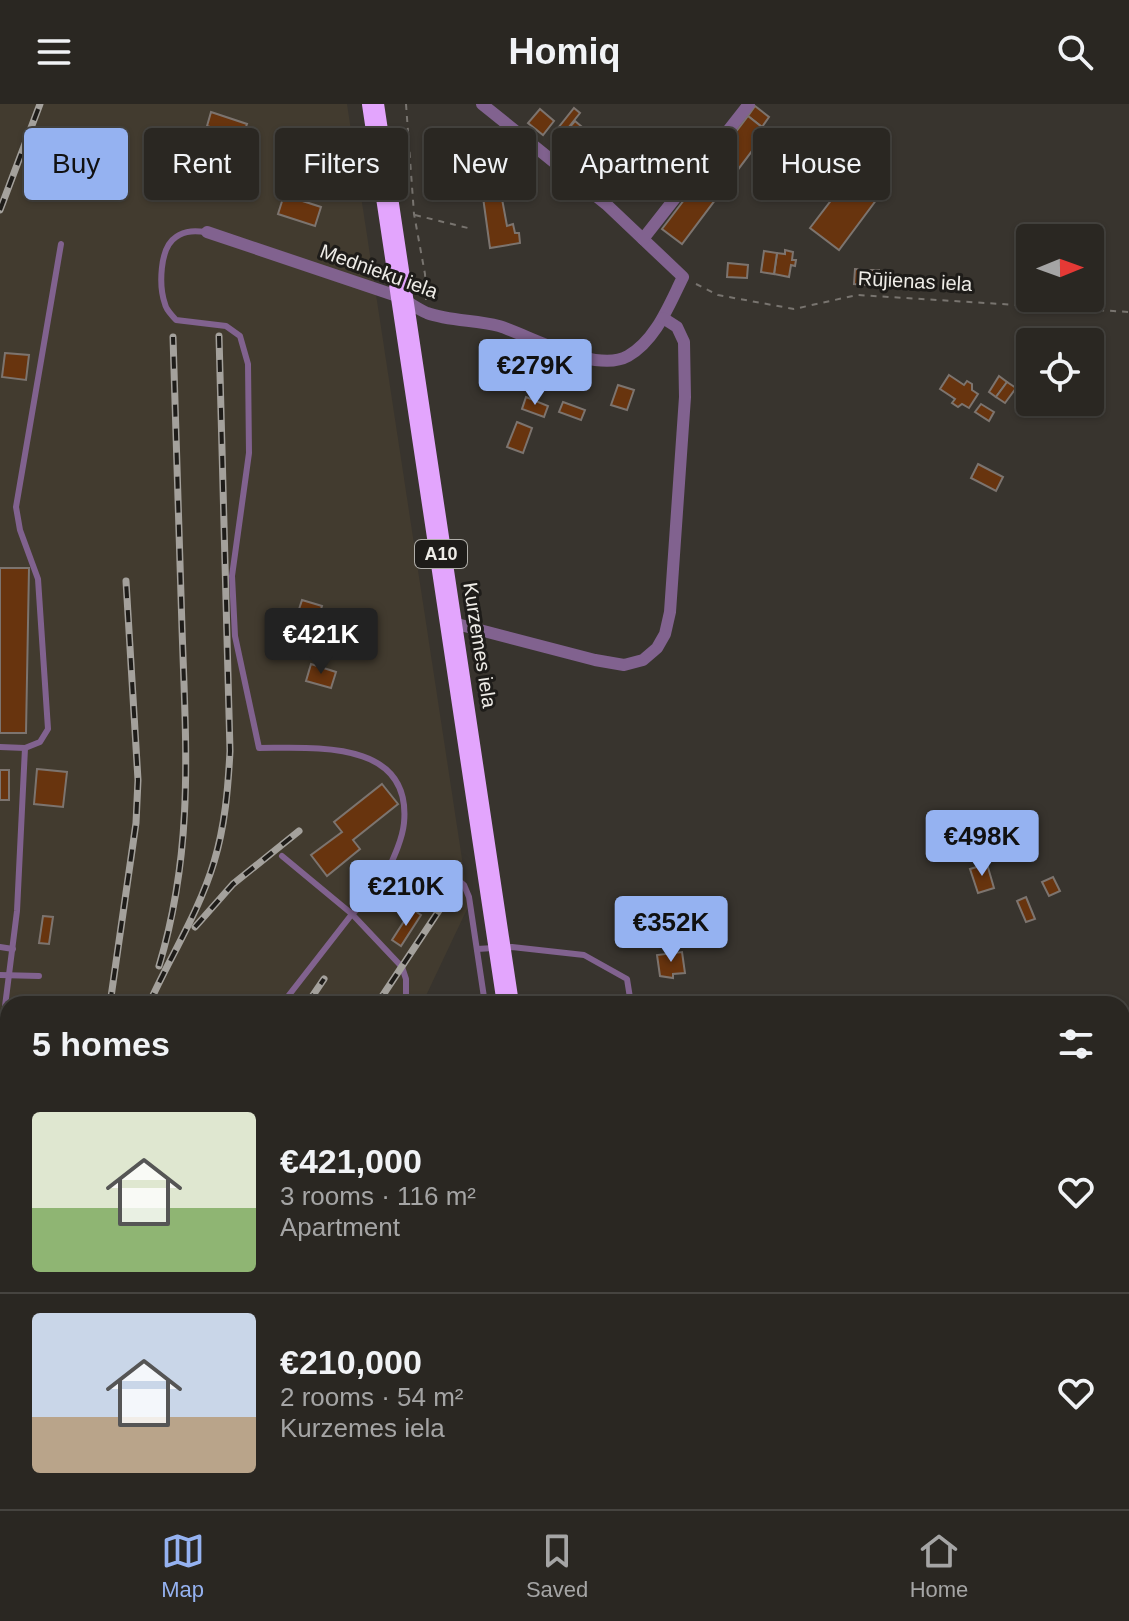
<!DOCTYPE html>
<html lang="en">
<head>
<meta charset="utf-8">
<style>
	body { margin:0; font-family:Arial,sans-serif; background:#322f2a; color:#f1f3f6; height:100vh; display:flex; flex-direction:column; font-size:30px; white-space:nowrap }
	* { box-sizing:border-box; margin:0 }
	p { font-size:26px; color:#a5a5a5 }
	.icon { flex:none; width:44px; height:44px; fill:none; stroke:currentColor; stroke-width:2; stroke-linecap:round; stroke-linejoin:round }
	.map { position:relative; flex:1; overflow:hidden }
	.details { position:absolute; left:0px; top:892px; width:1130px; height:514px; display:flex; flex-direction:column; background:#2a2722; border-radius:24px 24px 0 0; box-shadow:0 2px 6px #0004,0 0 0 2px #464440 }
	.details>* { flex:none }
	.top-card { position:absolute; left:24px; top:24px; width:1082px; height:72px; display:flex; gap:16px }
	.needle { width:52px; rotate:89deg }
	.controls { position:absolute; left:1016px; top:120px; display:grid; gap:16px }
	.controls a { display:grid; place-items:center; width:88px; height:88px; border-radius:8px; background:#2a2722; box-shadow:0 2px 6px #0004,0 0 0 2px #464440; font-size:40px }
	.price { position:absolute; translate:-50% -68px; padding:0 18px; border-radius:8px; background:#95b2f1; color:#111; font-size:26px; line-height:52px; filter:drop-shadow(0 2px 4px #0008) }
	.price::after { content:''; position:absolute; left:50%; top:48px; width:24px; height:18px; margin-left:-12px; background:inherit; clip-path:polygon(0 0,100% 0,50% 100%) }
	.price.on { background:#222; color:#fff }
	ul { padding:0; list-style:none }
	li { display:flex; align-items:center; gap:24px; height:200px; padding:0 32px }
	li+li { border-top:2px solid #464440 }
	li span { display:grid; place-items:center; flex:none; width:224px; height:160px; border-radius:8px; color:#555 }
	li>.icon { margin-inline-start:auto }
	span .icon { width:96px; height:96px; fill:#fffc; stroke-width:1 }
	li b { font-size:34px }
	h2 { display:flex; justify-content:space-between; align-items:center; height:96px; padding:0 32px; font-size:34px }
	.tag { padding:0 28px; border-radius:8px; background:#2a2722; box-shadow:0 2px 6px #0004,0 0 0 2px #464440; font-size:28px; line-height:72px }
	.tag.on { background:#95b2f1; color:#111 }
	header { display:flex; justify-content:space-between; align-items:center; height:104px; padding:0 32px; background:#2a2722; font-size:36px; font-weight:600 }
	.tabs { display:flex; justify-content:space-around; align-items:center; height:112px; border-top:2px solid #464440; background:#2a2722; font-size:22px; color:#a5a5a5 }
	.tabs a { display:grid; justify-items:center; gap:4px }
	.tabs .on { color:#95b2f1 }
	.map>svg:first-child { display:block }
</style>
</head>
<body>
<header><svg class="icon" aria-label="menu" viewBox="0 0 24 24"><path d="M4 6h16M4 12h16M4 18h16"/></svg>Homiq<svg class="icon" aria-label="search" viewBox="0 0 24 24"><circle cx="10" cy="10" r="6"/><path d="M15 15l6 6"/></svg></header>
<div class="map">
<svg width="1129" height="1405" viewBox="0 0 1129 1405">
	<rect width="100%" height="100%" fill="#38342e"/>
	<path fill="#423b2f" d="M0,0H347L469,801L422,900H8V1398H185L182,1405H0Z"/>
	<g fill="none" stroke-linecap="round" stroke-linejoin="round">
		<g stroke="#1b708d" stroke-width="4">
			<path d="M1122,1041L1129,1037"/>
			<path d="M0,1240L8,1177"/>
			<path d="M616,1398L617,1405"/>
		</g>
	</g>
	<g fill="#68340e" stroke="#7c746f" stroke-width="2">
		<path d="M755,2L769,13L762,23L748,12Z"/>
		<path d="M574,4L580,9L560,34L554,29Z"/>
		<path d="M540,5L554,17L543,31L528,19Z"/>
		<path d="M211,8L247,20L242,34L207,22Z"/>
		<path d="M748,12L767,27L682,140L662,125Z"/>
		<path d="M575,17L588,28L590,25L597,31L589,41L568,25Z"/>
		<path d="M313,24L325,27L320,46L308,43Z"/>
		<path d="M294,49L333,63L330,71L291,57Z"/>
		<path d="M605,58L620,70L617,74L620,76L615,83L612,80L609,84L594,71L596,69L592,67L598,61L601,63Z"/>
		<path d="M193,62L226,72L219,91L187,80Z"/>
		<path d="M849,73L877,95L839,146L810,124Z"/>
		<path d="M500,84L507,122L513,120L515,129H519L520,139L490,144L482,86Z"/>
		<path d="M284,91L321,103L315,122L278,110Z"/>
		<path d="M785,146L793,148L792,156H796L795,162L791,161L789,173L774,170L777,149L785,150Z"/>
		<path d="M764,147L777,149L774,170L761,168Z"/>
		<path d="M728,159L748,161L747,174L727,173Z"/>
		<path d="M855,165L867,166L866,181L854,180Z"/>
		<path d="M867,166H879L878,182L866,181Z"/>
		<path d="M878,172L911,174V184L878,182Z"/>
		<path d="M511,242L544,254L538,269L529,273L520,270L517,278L504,270L507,262L504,258Z"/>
		<path d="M5,249L29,251L26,276L2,273Z"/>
		<path d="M949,271L964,281L967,277L972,280V286L978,290L969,304L962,300L958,303L952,299L955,295L940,285Z"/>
		<path d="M999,272L1007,278L996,293L989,288Z"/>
		<path d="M1007,278L1016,284L1005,299L996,293Z"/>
		<path d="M618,281L634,286L627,306L611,301Z"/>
		<path d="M526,293L548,302L544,313L522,305Z"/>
		<path d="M563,298L585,306L581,316L559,308Z"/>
		<path d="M981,300L994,308L989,317L975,308Z"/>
		<path d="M517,318L532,324L523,349L507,343Z"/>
		<path d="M978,360L1003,373L996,387L971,374Z"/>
		<path d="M0,464H29L26,629H0Z"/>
		<path d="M302,496L322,502L311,536L291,530Z"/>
		<path d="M311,560L336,568L331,584L306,577Z"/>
		<path d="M37,665L67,668L63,703L34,700Z"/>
		<rect x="0" y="666" width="9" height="30"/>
		<path d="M382,680L398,700L353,736L360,745L327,772L311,751L342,728L334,718Z"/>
		<path d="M987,760L994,784L978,789L970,765Z"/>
		<path d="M1053,773L1060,787L1049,792L1042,778Z"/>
		<path d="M1026,793L1035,815L1026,818L1017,797Z"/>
		<path d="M412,805L421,811L401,842L392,836Z"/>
		<path d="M43,812L53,813L49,840L39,839Z"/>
		<path d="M682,848L685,869L673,870V874L660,872L657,851Z"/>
		<path d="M333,1398H371L347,1405H334Z"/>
	</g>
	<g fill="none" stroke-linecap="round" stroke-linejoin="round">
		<g stroke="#78746f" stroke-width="2" stroke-dasharray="6 6" stroke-linecap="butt">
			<path d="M406,0L414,110L425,170L426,196"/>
			<path d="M415,111L472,125"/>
			<path d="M696,180L718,191L794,205L857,191L1129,208"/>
		</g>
		<g stroke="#81628f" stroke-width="6">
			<path d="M207,128C196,127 186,126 176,133C159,144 159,183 165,200C166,206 172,211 176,216L226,222L240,232L248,260L249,349L232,472L235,532L259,644C314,644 412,635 404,719C402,739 389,763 381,782"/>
			<path d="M0,643L25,644L40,638L48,625L38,475L20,426L16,403L61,140"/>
			<path d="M282,752L352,810L402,863L406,875V900"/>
			<path d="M0,843L13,845"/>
			<path d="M477,845L512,843L584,851L627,875L631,900"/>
			<path d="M0,871L39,872"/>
			<path d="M282,900L352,810L381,782L452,771L464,781L469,793L485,900"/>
			<path d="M0,942L17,807L25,644"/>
			<path d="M0,1042L8,1044"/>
		</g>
		<g stroke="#81628f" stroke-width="12">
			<path d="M207,128L400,193C408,198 417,205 427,209C449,217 476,216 499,222C531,232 596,270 628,252C656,236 669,201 683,173L606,100L482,0"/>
			<path d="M643,135L749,0"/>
			<path d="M453,519L595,556L624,561L643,556L657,544L665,530L670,508L685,293L684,238L677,223L663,214"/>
		</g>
		<g stroke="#e3a5fd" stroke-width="22">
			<path d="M373,0L508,900"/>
			<path d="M587,1398L588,1405"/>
		</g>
		<g stroke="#a4a19c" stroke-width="7">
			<g id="rail">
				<path d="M0,106L40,0"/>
				<path d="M195,823L233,780L299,727"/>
				<path d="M159,862C194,745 186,644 182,524C179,427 176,330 173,233"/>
				<path d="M110,900L136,719L138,676L126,477"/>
				<path d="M149,900C170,853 199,808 214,758C225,722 228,685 230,647L219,232"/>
				<path d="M307,900L324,875"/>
				<path d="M377,900L440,805"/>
				<path d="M150,1398L152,1405"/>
				<path d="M44,1405L47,1398"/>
			</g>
		</g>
		<use href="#rail" stroke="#1e1c19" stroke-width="4" stroke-dasharray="12" stroke-linecap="butt"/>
	</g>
	<g text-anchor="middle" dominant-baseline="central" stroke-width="6" stroke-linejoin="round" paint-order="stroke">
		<rect fill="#1e1c19" stroke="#b0aea9" stroke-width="2" x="415" y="436" width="52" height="28" rx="6"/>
		<g font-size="18" font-weight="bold" fill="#eeece7">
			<text x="441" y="450">A10</text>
		</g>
		<g font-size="20" fill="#eeece7" stroke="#1e1c19">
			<text transform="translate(379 167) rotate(20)">Mednieku iela</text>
			<text transform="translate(915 177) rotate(3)">Rūjienas iela</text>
			<text transform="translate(480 541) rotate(81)">Kurzemes iela</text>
		</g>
	</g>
</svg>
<div class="controls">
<a><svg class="needle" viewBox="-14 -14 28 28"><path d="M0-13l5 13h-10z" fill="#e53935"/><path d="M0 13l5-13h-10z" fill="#a5a5a5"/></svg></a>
<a><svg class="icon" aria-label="locate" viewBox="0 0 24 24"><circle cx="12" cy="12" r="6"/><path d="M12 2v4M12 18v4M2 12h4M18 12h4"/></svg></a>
</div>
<b class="price" style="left:535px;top:303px">€279K</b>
<b class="price on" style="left:321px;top:572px">€421K</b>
<b class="price" style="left:982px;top:774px">€498K</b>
<b class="price" style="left:406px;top:824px">€210K</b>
<b class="price" style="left:671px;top:860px">€352K</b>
<div class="top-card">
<a class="tag on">Buy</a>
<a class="tag">Rent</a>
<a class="tag">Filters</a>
<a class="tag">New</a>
<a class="tag">Apartment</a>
<a class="tag">House</a>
</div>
<section class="details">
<h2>5 homes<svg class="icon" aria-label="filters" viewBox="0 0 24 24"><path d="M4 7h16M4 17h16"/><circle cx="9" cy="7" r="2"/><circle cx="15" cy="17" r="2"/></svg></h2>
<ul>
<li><span style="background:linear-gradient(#dfe7d0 60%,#8fb573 0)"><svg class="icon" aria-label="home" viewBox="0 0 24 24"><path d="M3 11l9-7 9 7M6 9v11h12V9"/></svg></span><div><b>€421,000</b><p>3 rooms · 116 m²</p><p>Apartment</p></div><svg class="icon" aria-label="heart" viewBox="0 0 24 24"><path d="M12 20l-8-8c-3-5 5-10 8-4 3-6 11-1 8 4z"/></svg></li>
<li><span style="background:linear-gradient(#c9d6e8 65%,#b9a48a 0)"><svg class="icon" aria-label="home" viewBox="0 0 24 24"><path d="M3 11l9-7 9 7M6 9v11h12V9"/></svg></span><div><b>€210,000</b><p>2 rooms · 54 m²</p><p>Kurzemes iela</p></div><svg class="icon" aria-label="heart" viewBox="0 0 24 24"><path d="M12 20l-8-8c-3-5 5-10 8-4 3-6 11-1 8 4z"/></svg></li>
</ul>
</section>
</div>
<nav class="tabs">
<a class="on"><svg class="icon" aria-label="map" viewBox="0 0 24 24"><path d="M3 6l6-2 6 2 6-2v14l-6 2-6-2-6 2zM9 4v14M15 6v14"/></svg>Map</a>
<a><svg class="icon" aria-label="saved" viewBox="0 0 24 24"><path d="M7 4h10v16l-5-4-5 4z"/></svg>Saved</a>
<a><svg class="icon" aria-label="home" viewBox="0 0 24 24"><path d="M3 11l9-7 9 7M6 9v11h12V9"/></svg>Home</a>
</nav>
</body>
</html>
